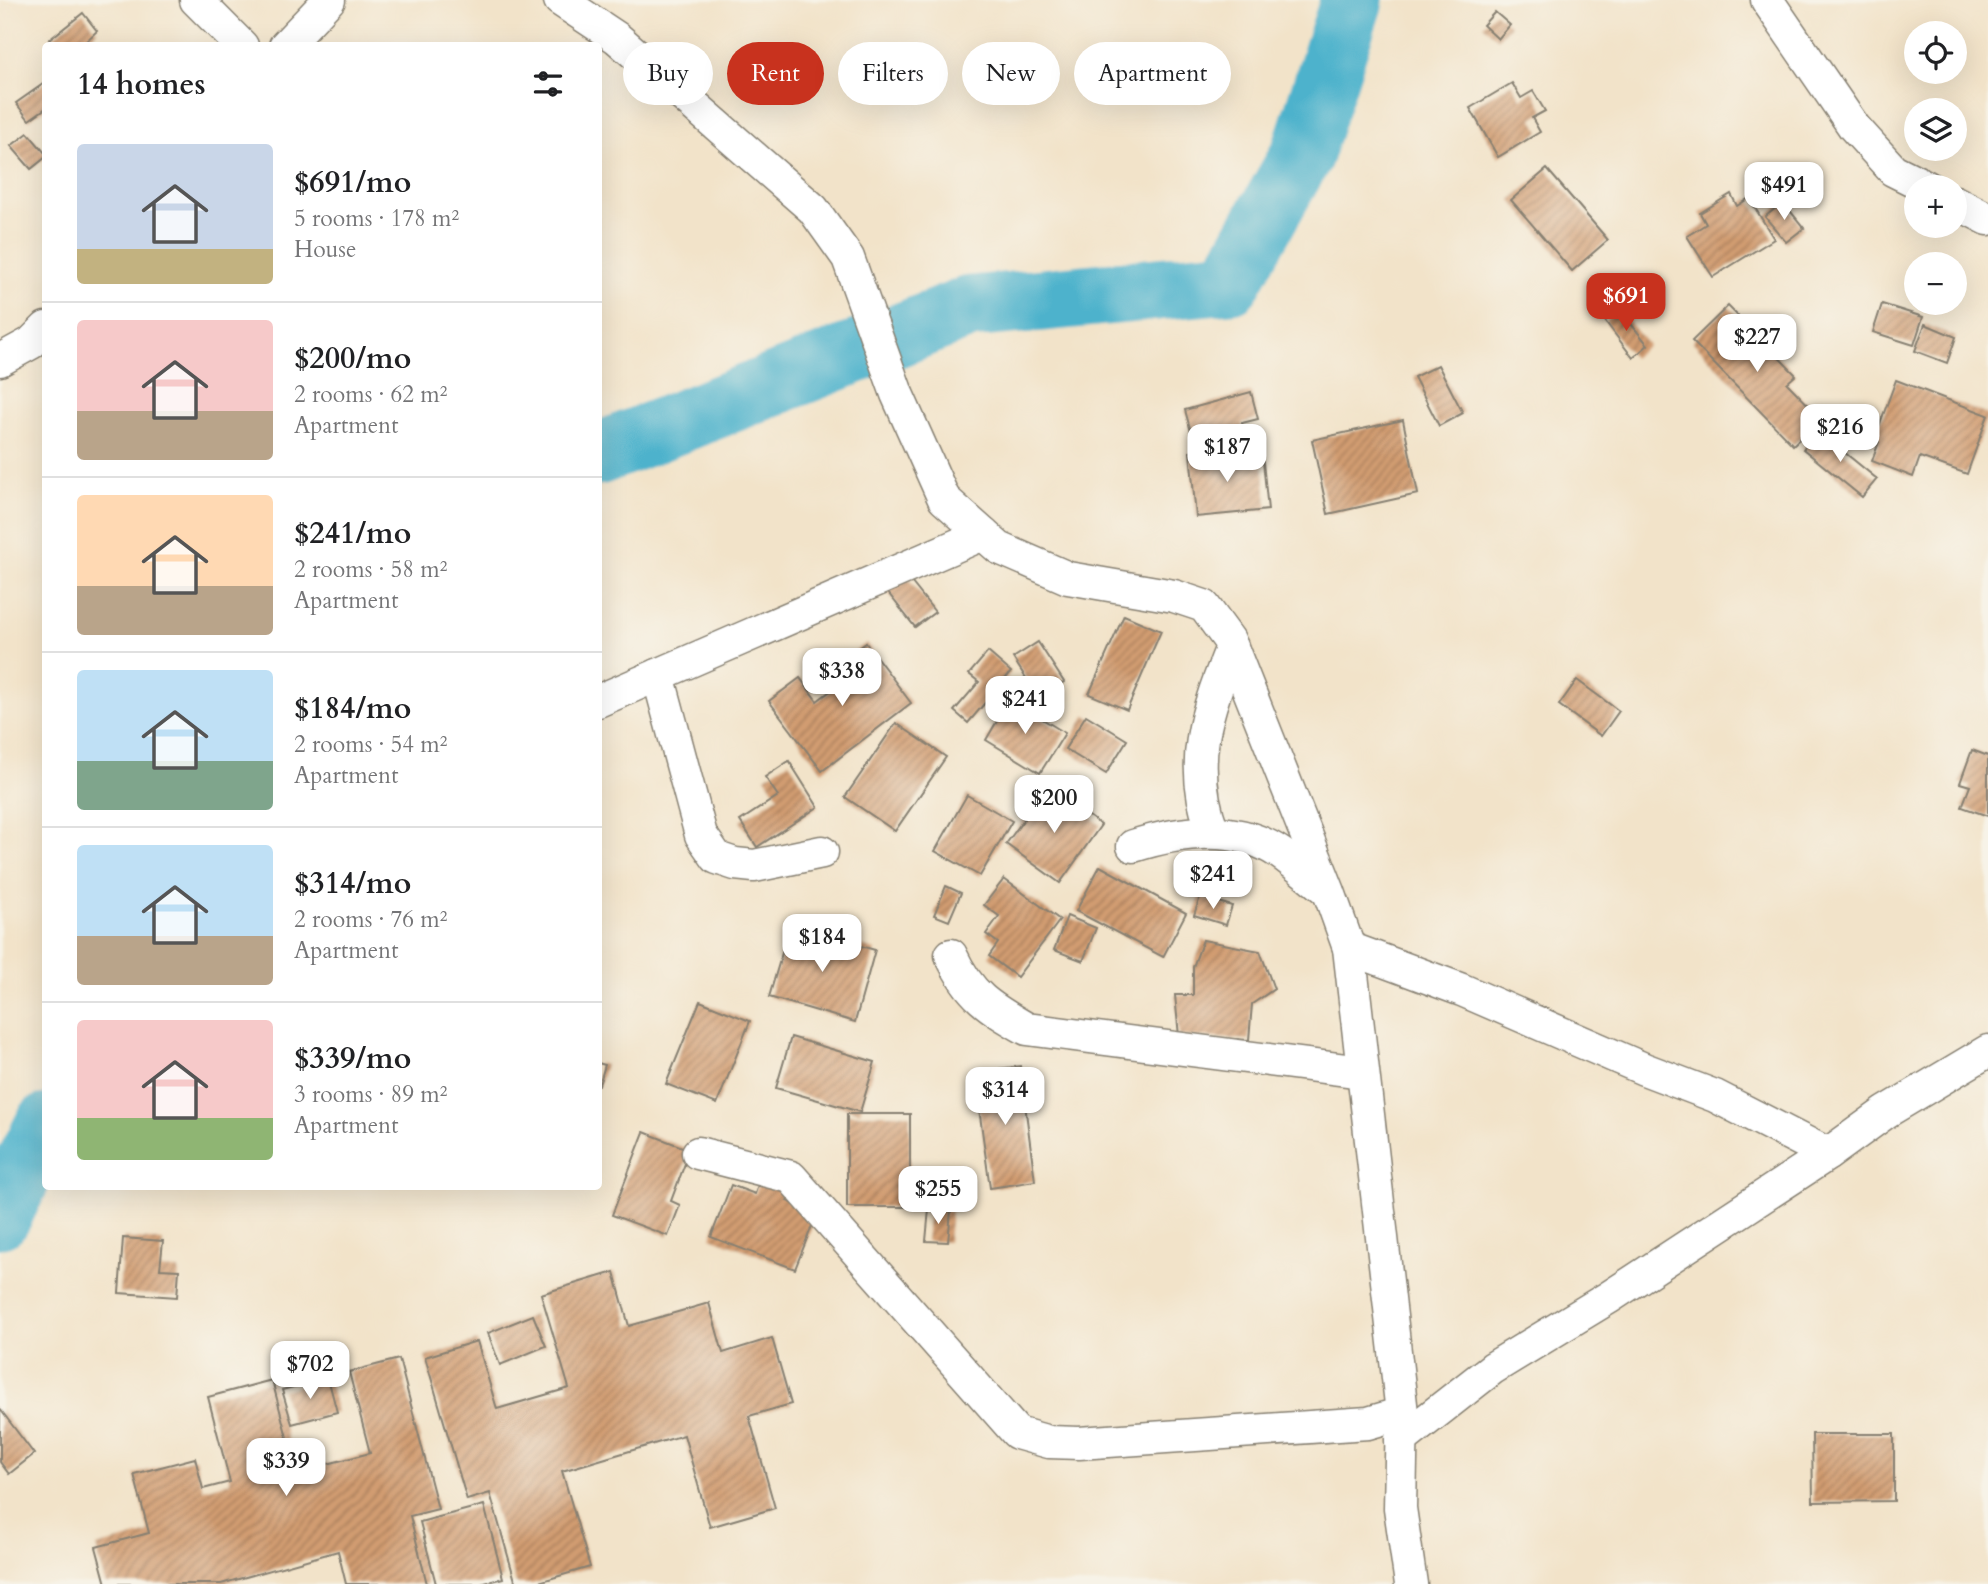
<!DOCTYPE html>
<html lang="en">
<head>
<meta charset="utf-8">
<style>
	body { margin:0; font-family:Cardo,serif; background:#f6f6f6; color:#202124; height:100vh; display:flex; flex-direction:column; font-size:26px; white-space:nowrap }
	* { box-sizing:border-box; margin:0 }
	p { font-size:23px; color:#757577 }
	.icon { flex:none; width:38px; height:38px; fill:none; stroke:currentColor; stroke-width:2; stroke-linecap:round; stroke-linejoin:round }
	.map { position:relative; flex:1; overflow:hidden }
	.side { position:absolute; left:42px; top:42px; width:560px; height:1148px; display:flex; flex-direction:column; background:#fff; border-radius:7px; box-shadow:0 7px 28px #0002 }
	.side>* { flex:none }
	.hud { position:absolute; left:623px; top:42px; width:665px; height:63px; display:flex; gap:14px }
	.fabs { position:absolute; left:1904px; top:21px; display:grid; gap:14px }
	.fabs a { display:grid; place-items:center; width:63px; height:63px; border-radius:50%; background:#fff; box-shadow:0 7px 28px #0002; font-size:35px }
	.price { position:absolute; translate:-50% -60px; padding:0 16px; border-radius:14px; background:#fff; color:#222; font-size:23px; line-height:46px; filter:drop-shadow(0 2px 4px #0008) }
	.price::after { content:''; position:absolute; left:50%; top:42px; width:21px; height:16px; margin-left:-10px; background:inherit; clip-path:polygon(0 0,100% 0,50% 100%) }
	.price.on { background:#c8321e; color:#fff }
	ul { padding:0; list-style:none }
	li { display:flex; align-items:center; gap:21px; height:175px; padding:0 35px }
	li+li { border-top:2px solid #e0e0e0 }
	li span { display:grid; place-items:center; flex:none; width:196px; height:140px; border-radius:7px; color:#555 }
	li>.icon { margin-inline-start:auto }
	span .icon { width:84px; height:84px; fill:#fffc; stroke-width:1 }
	li b { font-size:30px }
	h2 { display:flex; justify-content:space-between; align-items:center; height:84px; padding:0 35px; font-size:30px }
	.pill { padding:0 24px; border-radius:32px; background:#fff; box-shadow:0 7px 28px #0002; font-size:24px; line-height:63px }
	.pill.on { background:#c8321e; color:#fff }
	.map>svg:first-child { display:block }
</style>
</head>
<body>
<div class="map">
<svg width="1988" height="1584" viewBox="0 0 1988 1584">
	<defs>
		<pattern id="building-hatch" width="6" height="6" patternUnits="userSpaceOnUse" patternTransform="scale(1.75)"><rect width="6" height="6" fill="#d19c71"/><path d="M-1 1l2-2M0 6l6-6M5 7l2-2" fill="none" stroke="#a97e5c"/></pattern>
	</defs>
	<rect width="100%" height="100%" fill="#f7f3e8"/>
	<filter id="ink" filterUnits="userSpaceOnUse"><feTurbulence type="fractalNoise" baseFrequency=".0143" numOctaves="2"/><feDisplacementMap in="SourceGraphic" scale="14" xChannelSelector="R" yChannelSelector="G"/><feConvolveMatrix kernelMatrix="1 2 1 2 8 2 1 2 1" color-interpolation-filters="sRGB"/></filter>
	<filter id="wash" filterUnits="userSpaceOnUse"><feTurbulence type="fractalNoise" baseFrequency=".00686" numOctaves="4" result="noise"/><feDisplacementMap in="SourceGraphic" scale="28" xChannelSelector="R" yChannelSelector="G"/><feGaussianBlur stdDeviation="1.57" result="paint"/><feColorMatrix in="noise" values="0 0 0 0 0 0 0 0 0 0 0 0 0 0 0 0 0 1.4 0 .05"/><feComposite in="paint" operator="in"/></filter>
	<g filter="url(#wash)">
		<rect width="100%" height="100%" fill="#f2e3c9"/>
		<g fill="none" stroke-linecap="round" stroke-linejoin="round">
			<g stroke="#4eb2cc" stroke-width="63">
				<path d="M598,454L970,307L1230,282L1302,154L1352,0"/>
				<path d="M0,1217L46,1125"/>
			</g>
		</g>
		<g id="blocks">
			<g fill="url(#building-hatch)">
				<path d="M1495,12L1510,25L1498,39L1483,25Z"/>
				<path d="M83,13L97,31L81,46H54L49,40Z"/>
				<path d="M46,82V108L29,120L16,103Z"/>
				<path d="M1512,83L1521,98L1533,91L1545,111L1532,118L1540,132L1498,157L1470,108Z"/>
				<path d="M28,133L46,154V157L31,169L11,146Z"/>
				<path d="M1547,169L1608,240L1572,271L1511,200Z"/>
				<path d="M1731,194L1737,206L1749,198L1774,239L1713,277L1687,236L1706,224L1700,213Z"/>
				<path d="M1783,202L1804,228L1786,242L1765,217Z"/>
				<path d="M1882,304L1923,317L1914,345L1873,332Z"/>
				<path d="M1728,306L1796,375L1787,383L1821,418L1793,445L1692,341Z"/>
				<path d="M1619,309L1648,345L1633,358L1605,321Z"/>
				<path d="M1925,324L1956,337L1947,363L1915,351Z"/>
				<path d="M1438,365L1463,413L1439,426L1414,377Z"/>
				<path d="M1896,380L1988,415L1967,474L1920,457L1913,477L1872,461L1879,442L1874,440Z"/>
				<path d="M1251,392L1258,419L1242,423L1245,437L1196,450L1185,410Z"/>
				<path d="M1403,420L1418,494L1328,514L1312,440Z"/>
				<path d="M1817,430L1877,479L1862,497L1803,449Z"/>
				<path d="M1237,447L1239,465L1263,462L1268,510L1196,517L1190,452Z"/>
				<path d="M904,573L935,612L915,627L885,589Z"/>
				<path d="M1124,615L1161,631L1127,710L1089,694Z"/>
				<path d="M1038,642L1064,682L1039,698L1013,658Z"/>
				<path d="M866,643L911,703L822,771L769,701L800,678L817,701L841,683L831,669Z"/>
				<path d="M988,652L1011,672L968,723L954,711L979,682L969,674Z"/>
				<path d="M1577,680L1619,711L1601,736L1559,705Z"/>
				<path d="M1010,699L1065,733L1040,773L986,740Z"/>
				<path d="M1086,715L1127,740L1106,774L1065,749Z"/>
				<path d="M896,723L946,757L895,831L845,797Z"/>
				<path d="M1972,750L1988,756V816L1962,807L1970,786L1960,783Z"/>
				<path d="M789,761L818,807L757,847L740,821L778,796L765,777Z"/>
				<path d="M1048,786L1101,825L1060,883L1006,844Z"/>
				<path d="M967,795L1012,821L980,876L935,851Z"/>
				<path d="M1100,866L1186,913L1163,957L1076,911Z"/>
				<path d="M1004,879L1060,920L1017,977L989,956L998,943L986,934L999,916L984,905Z"/>
				<path d="M946,886L961,893L949,921L934,915Z"/>
				<path d="M1200,897L1232,906L1226,925L1194,915Z"/>
				<path d="M1067,916L1096,928L1083,961L1054,950Z"/>
				<path d="M790,926L875,950L855,1022L769,997Z"/>
				<path d="M1203,940L1260,951L1274,989L1252,1004L1249,1040L1179,1036L1175,995H1193V967Z"/>
				<path d="M700,1001L750,1021L717,1104L666,1084Z"/>
				<path d="M791,1037L875,1062L860,1112L776,1088Z"/>
				<path d="M598,1063L605,1065L599,1085H598Z"/>
				<path d="M1020,1066L1035,1181L990,1188L974,1072Z"/>
				<rect x="847" y="1114" width="63" height="93"/>
				<path d="M644,1132L690,1150L671,1201L680,1205L668,1236L612,1215Z"/>
				<path d="M760,1179L791,1191L787,1201L817,1213L795,1269L711,1237L731,1185L755,1194Z"/>
				<path d="M929,1209L951,1211L948,1242L926,1241Z"/>
				<path d="M123,1238L163,1241L160,1269L179,1270L177,1297L119,1293Z"/>
				<path d="M614,1272L629,1326L709,1303L723,1353L772,1338L791,1404L749,1416L775,1508L710,1527L684,1435L562,1471L590,1567L532,1584H516L490,1493L467,1500L425,1357L477,1341L497,1409L569,1388L541,1294Z"/>
				<path d="M533,1315L546,1346L500,1365L488,1333Z"/>
				<path d="M399,1359L438,1509L410,1516L427,1584H346L338,1551L221,1584H106L96,1547L149,1533L134,1474L195,1458L203,1489L230,1482L208,1397L272,1380L296,1472L370,1453L349,1372Z"/>
				<path d="M328,1378L337,1412L292,1424L282,1390Z"/>
				<path d="M0,1409L34,1454L9,1474L0,1462Z"/>
				<path d="M1812,1434H1894V1501L1813,1502Z"/>
				<path d="M484,1505L503,1578L481,1584H436L420,1522Z"/>
			</g>
		</g>
	</g>
	<g filter="url(#ink)">
		<use href="#blocks" fill-opacity="0" stroke="#878072" stroke-width="2"/>
		<g fill="none" stroke-linecap="round" stroke-linejoin="round">
			<g stroke="#878072" stroke-width="35">
				<g id="street">
					<path d="M196,0L242,46"/>
					<path d="M560,0L617,38L813,209L848,258L897,394L944,499L999,548L1068,578L1174,596L1204,606L1229,640L1329,892L1349,948L1402,1413L1400,1508L1411,1584"/>
					<path d="M1767,0L1854,127L1893,170L1927,187"/>
					<path d="M285,46L329,0"/>
					<path d="M1955,202L1988,219"/>
					<path d="M0,360L31,343L46,328"/>
					<path d="M658,675L701,835L717,858L735,864L754,866L822,852"/>
					<path d="M598,701L983,534"/>
					<path d="M1213,832C1187,763 1206,712 1232,647"/>
					<path d="M1133,846C1180,831 1236,823 1280,853C1296,864 1311,878 1327,890"/>
					<path d="M1349,948L1462,990L1644,1069L1715,1096L1828,1154"/>
					<path d="M951,955C970,996 989,1007 1027,1029L1362,1072"/>
					<path d="M698,1153L791,1177L1017,1433L1049,1442L1079,1443L1368,1423L1402,1413"/>
					<path d="M1401,1440L1493,1368L1608,1298L1828,1154L1886,1112L1988,1051"/>
				</g>
			</g>
			<use href="#street" stroke="#fff" stroke-width="32"/>
		</g>
	</g>
</svg>
<div class="fabs">
<a><svg class="icon" aria-label="locate" viewBox="0 0 24 24"><circle cx="12" cy="12" r="6"/><path d="M12 2v4M12 18v4M2 12h4M18 12h4"/></svg></a>
<a><svg class="icon" aria-label="layers" viewBox="0 0 24 24"><path d="M12 4l9 5-9 5-9-5zM3 14l9 5 9-5"/></svg></a>
<a>+</a>
<a>−</a>
</div>
<b class="price" style="left:1784px;top:222px">$491</b>
<b class="price on" style="left:1626px;top:333px">$691</b>
<b class="price" style="left:1757px;top:374px">$227</b>
<b class="price" style="left:1840px;top:464px">$216</b>
<b class="price" style="left:1227px;top:484px">$187</b>
<b class="price" style="left:842px;top:708px">$338</b>
<b class="price" style="left:1025px;top:736px">$241</b>
<b class="price" style="left:1054px;top:835px">$200</b>
<b class="price" style="left:1213px;top:911px">$241</b>
<b class="price" style="left:822px;top:974px">$184</b>
<b class="price" style="left:1005px;top:1127px">$314</b>
<b class="price" style="left:938px;top:1226px">$255</b>
<b class="price" style="left:310px;top:1401px">$702</b>
<b class="price" style="left:286px;top:1498px">$339</b>
<div class="hud">
<a class="pill">Buy</a>
<a class="pill on">Rent</a>
<a class="pill">Filters</a>
<a class="pill">New</a>
<a class="pill">Apartment</a>
</div>
<section class="side">
<h2>14 homes<svg class="icon" aria-label="filters" viewBox="0 0 24 24"><path d="M4 7h16M4 17h16"/><circle cx="9" cy="7" r="2"/><circle cx="15" cy="17" r="2"/></svg></h2>
<ul>
<li><span style="background:linear-gradient(#c9d6e8 75%,#c2b280 0)"><svg class="icon" aria-label="home" viewBox="0 0 24 24"><path d="M3 11l9-7 9 7M6 9v11h12V9"/></svg></span><div><b>$691/mo</b><p>5 rooms · 178 m²</p><p>House</p></div></li>
<li><span style="background:linear-gradient(#f6c9c9 65%,#b9a48a 0)"><svg class="icon" aria-label="home" viewBox="0 0 24 24"><path d="M3 11l9-7 9 7M6 9v11h12V9"/></svg></span><div><b>$200/mo</b><p>2 rooms · 62 m²</p><p>Apartment</p></div></li>
<li><span style="background:linear-gradient(#ffd9b3 65%,#b9a48a 0)"><svg class="icon" aria-label="home" viewBox="0 0 24 24"><path d="M3 11l9-7 9 7M6 9v11h12V9"/></svg></span><div><b>$241/mo</b><p>2 rooms · 58 m²</p><p>Apartment</p></div></li>
<li><span style="background:linear-gradient(#bfe0f5 65%,#7fa58c 0)"><svg class="icon" aria-label="home" viewBox="0 0 24 24"><path d="M3 11l9-7 9 7M6 9v11h12V9"/></svg></span><div><b>$184/mo</b><p>2 rooms · 54 m²</p><p>Apartment</p></div></li>
<li><span style="background:linear-gradient(#bfe0f5 65%,#b9a48a 0)"><svg class="icon" aria-label="home" viewBox="0 0 24 24"><path d="M3 11l9-7 9 7M6 9v11h12V9"/></svg></span><div><b>$314/mo</b><p>2 rooms · 76 m²</p><p>Apartment</p></div></li>
<li><span style="background:linear-gradient(#f6c9c9 70%,#8fb573 0)"><svg class="icon" aria-label="home" viewBox="0 0 24 24"><path d="M3 11l9-7 9 7M6 9v11h12V9"/></svg></span><div><b>$339/mo</b><p>3 rooms · 89 m²</p><p>Apartment</p></div></li>
</ul>
</section>
</div>
</body>
</html>
